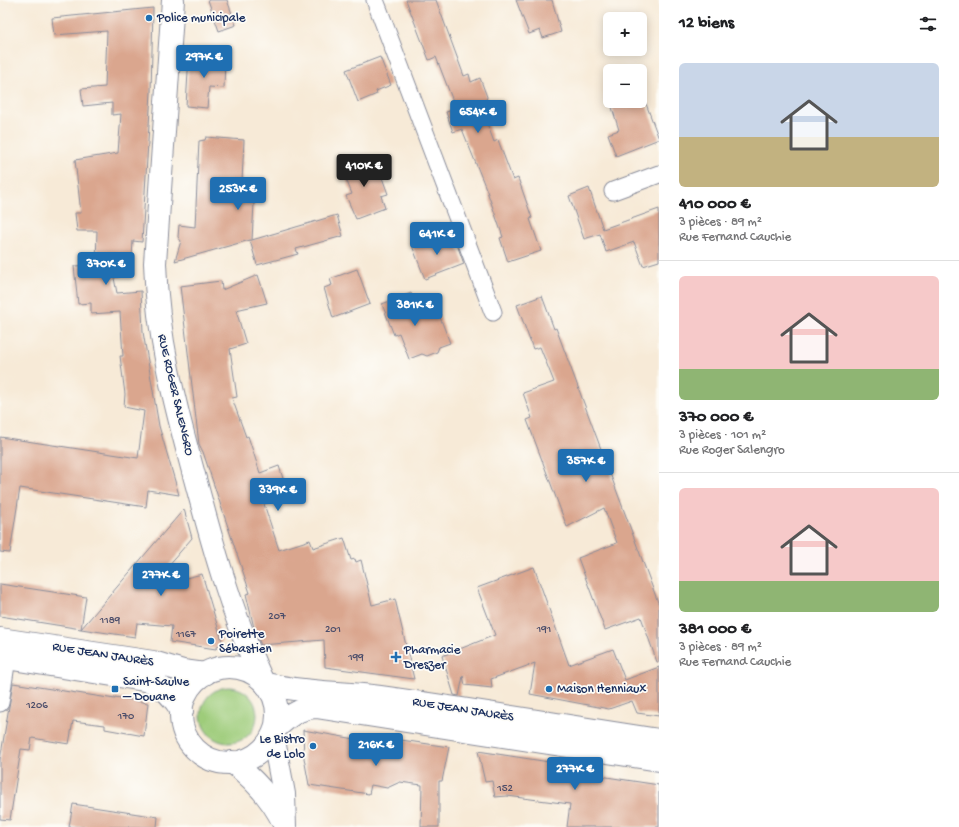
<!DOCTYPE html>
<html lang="fr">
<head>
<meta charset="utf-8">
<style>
	body { margin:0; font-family:"Gochi Hand",sans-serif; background:#f6f6f6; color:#202124; height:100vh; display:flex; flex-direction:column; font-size:15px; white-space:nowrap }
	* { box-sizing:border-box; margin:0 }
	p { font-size:13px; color:#757577 }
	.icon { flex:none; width:22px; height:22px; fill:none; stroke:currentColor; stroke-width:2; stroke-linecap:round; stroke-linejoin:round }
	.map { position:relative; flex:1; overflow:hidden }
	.drawer { display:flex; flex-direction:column; background:#fff; width:300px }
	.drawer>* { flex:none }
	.tools { position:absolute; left:603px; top:12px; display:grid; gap:8px }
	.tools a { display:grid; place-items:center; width:44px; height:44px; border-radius:6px; background:#fff; box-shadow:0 2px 10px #0003; font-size:20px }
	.price { position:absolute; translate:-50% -34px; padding:0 9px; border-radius:4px; background:#1f6fb2; color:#fff; font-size:13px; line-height:26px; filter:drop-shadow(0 1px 2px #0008) }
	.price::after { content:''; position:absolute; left:50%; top:24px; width:12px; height:9px; margin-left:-6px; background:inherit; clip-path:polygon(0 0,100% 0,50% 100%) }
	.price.active { background:#222; color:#fff }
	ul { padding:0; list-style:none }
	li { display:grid; align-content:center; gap:8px; height:212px; padding:0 20px }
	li+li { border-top:1px solid #e0e0e0 }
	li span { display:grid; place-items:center; height:124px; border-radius:6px; color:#555 }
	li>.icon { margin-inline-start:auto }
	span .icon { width:72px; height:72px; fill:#fffc; stroke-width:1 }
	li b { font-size:17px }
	h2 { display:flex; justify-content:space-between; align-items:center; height:48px; padding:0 20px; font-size:17px }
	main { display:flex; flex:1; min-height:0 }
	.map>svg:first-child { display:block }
</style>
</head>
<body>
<main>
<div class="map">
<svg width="659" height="827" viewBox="0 0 659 827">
	<rect width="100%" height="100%" fill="#fdfcf7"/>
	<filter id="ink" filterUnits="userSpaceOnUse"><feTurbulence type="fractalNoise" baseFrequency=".025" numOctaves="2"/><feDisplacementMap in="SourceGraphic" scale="8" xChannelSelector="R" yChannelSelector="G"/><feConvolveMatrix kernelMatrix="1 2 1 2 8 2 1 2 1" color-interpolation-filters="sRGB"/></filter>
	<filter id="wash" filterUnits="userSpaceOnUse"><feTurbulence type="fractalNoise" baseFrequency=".012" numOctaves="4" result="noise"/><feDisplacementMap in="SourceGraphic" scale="16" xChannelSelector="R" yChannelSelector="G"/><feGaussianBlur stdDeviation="0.9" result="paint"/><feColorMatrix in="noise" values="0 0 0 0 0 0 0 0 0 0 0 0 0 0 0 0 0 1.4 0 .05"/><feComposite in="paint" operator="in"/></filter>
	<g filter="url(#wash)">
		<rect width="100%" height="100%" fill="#f7ead7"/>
		<circle fill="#9ecc7a" stroke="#5c7e6c" cx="229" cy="715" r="28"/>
		<g id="blocks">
			<g fill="#daa68e">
				<path d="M208,0H227L236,25L219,31Z"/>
				<path d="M406,0H436L464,76L469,74L471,82L480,78L487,97L482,110L494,142L498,140L513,180L518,178L532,218L530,219L541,251L508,262L500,238L503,237L487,191L462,129L453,132L446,112L456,109L436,57L429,60Z"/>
				<path d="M516,0H552L561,32L543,38L540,30L529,34Z"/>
				<path d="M153,8L151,92L142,242L133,241L131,274L114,278L117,293L141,291L143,332L159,426L179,495L148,490L146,507L20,488L10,553L0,552V437L138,458L144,411L124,407L125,394L120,356H123L120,312L91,314V303L78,304L74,266L96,265L97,231H77L75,213H81L75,160L118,153L121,114L112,115V103L83,106L81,89L105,87L107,31L54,35L52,18Z"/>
				<path d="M189,55L225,58L224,88L209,87L207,108L186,106Z"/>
				<path d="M380,57L391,85L376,91L377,94L358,102L346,70Z"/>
				<path d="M610,101H645L659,139L616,156L608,134L619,130Z"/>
				<path d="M206,137L244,140L241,202L254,203L252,240L337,215L343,236L296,249L298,254L257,265L250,240L175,261L181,241L178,237L179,225L195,227L199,141L205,140Z"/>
				<path d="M356,158L360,170L377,164L388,194L381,196L385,208L356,219L346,196L352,194L340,164Z"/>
				<path d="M589,188L603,229L659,209V261L643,266L634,242L606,252L600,234L584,239L569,196Z"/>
				<path d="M429,236L432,244L454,236L464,264L425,279L411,243Z"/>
				<path d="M357,269L370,304L333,318L324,288L332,285L330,279Z"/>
				<path d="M258,275L267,303L236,310L246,344L230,349L237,397L232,398L246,437L248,436L260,473L279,466L289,497L264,504L279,550L310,540L313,548L344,538L351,560L355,559L356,562L361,560L372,605L395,599L414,679L325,667L324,640L261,645L255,632L246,594L250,593L203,452L199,444L180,286L221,281L222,290Z"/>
				<path d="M411,293L421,318L438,312L450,343L439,347L437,352L427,356L422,354L409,359L399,333L394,335L382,304Z"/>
				<path d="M542,296L554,329L556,328L659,605V662H657L641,617L605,630L578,558L617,543L604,508L567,527L527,420L532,418L523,393L554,382L540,347L533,349L517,305Z"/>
				<path d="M184,509L192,538L150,587L202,574L222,641L216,649L170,642L172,626L137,623L135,637L81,629Z"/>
				<path d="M534,567L569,665L613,649L625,680L659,667V716L637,713L632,701L609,709L530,694L535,663L491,679L492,688L465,685L463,676L459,696L454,695L442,656L495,635L477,588Z"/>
				<path d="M0,584L86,597L81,629L0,616Z"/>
				<path d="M13,683L115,699V697L148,703L144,736L105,729V725L73,721L69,744L32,738L30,750L21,749L10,820L0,819V760Z"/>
				<path d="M303,730L367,741V735L449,747L442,781H439V827H421L422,785L400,782L387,788L371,785L369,794L309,785L304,758Z"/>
				<path d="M478,751L601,770L600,776L659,785V827H567L570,804L507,796L495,797L492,781L485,782Z"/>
				<path d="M73,804L158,817L157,827H69Z"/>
			</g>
		</g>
	</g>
	<g filter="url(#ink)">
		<use href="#blocks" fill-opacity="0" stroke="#898c9a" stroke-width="1"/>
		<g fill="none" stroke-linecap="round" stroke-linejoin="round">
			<g stroke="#898c9a" stroke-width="19">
				<g id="street">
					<path d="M375,0L493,312"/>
					<path d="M613,191L659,174"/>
					<path d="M0,703L9,646"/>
				</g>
			</g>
			<g stroke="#898c9a" stroke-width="24">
				<g id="secondary">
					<path d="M173,0L155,263C157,336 175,405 194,475C213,546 231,612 262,680"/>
					<path d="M0,639L153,662L183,671L205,674"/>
					<path d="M0,657L150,681C165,687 174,698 182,711"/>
					<circle cx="229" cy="715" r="48"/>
					<path d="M266,684C304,693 342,692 380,697C473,710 566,726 659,740"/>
					<path d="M275,729C287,718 298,708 316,707L659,760"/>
					<path d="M273,735L284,794L285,827"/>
					<path d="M232,762C254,779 272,798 284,824"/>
				</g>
			</g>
			<use href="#street" stroke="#fff" stroke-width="17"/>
			<use href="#secondary" stroke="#fff" stroke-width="22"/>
		</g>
	</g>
	<g fill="#1f6fb2" stroke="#fdfcf7" stroke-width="1.5">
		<circle cx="149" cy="18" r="4"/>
		<circle cx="211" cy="641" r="4"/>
		<path d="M394 651h4v4h4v4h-4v4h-4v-4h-4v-4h4z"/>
		<rect x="111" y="685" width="8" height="8" rx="2"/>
		<circle cx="549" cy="689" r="4"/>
		<circle cx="313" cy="746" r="4"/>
	</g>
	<g text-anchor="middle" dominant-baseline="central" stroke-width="3.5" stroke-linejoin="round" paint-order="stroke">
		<g font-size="11" fill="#4b4d6a">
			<text x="277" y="617">207</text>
			<text x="110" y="621">1189</text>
			<text x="333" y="630">201</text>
			<text x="544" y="630">191</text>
			<text x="186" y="635">1167</text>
			<text x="356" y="658">199</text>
			<text x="37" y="706">1206</text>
			<text x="126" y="717">170</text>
			<text x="505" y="789">152</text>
		</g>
		<g font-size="13" fill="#1b2f5e" stroke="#fdfcf7" text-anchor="start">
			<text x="157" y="18">Police municipale</text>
			<text x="219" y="634">Poirette<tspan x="219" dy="15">Sébastien</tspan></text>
			<text x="404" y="650">Pharmacie<tspan x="404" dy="15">Dreszer</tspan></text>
			<text x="123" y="682">Saint-Saulve<tspan x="123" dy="15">– Douane</tspan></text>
			<text x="557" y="689">Maison Henniaux</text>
			<text x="305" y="739" text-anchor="end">Le Bistro<tspan x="305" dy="15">de Lolo</tspan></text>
		</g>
		<g font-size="13" fill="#1b2f5e" stroke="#fdfcf7">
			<text transform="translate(175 395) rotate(77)">RUE ROGER SALENGRO</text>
			<text transform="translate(103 655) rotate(9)">RUE JEAN JAURÈS</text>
			<text transform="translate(463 710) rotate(9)">RUE JEAN JAURÈS</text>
		</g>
	</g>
</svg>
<div class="tools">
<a>+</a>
<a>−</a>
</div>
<b class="price" style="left:204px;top:79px">297K €</b>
<b class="price" style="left:478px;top:134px">654K €</b>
<b class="price active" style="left:364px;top:188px">410K €</b>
<b class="price" style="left:238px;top:211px">253K €</b>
<b class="price" style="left:437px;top:256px">641K €</b>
<b class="price" style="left:106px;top:286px">370K €</b>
<b class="price" style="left:415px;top:327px">381K €</b>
<b class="price" style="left:586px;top:483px">357K €</b>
<b class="price" style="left:278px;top:512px">339K €</b>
<b class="price" style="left:161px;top:597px">277K €</b>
<b class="price" style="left:376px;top:767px">216K €</b>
<b class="price" style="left:575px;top:791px">277K €</b>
</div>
<section class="drawer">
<h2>12 biens<svg class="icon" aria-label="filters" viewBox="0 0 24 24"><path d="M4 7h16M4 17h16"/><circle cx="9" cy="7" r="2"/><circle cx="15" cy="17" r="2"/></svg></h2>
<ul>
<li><span style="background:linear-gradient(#c9d6e8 60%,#c2b280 0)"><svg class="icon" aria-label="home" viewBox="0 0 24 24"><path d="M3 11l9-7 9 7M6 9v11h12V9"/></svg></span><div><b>410 000 €</b><p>3 pièces · 89 m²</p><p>Rue Fernand Cauchie</p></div></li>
<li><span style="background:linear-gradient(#f6c9c9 75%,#8fb573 0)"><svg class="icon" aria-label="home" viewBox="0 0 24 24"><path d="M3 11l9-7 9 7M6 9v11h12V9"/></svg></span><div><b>370 000 €</b><p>3 pièces · 101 m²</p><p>Rue Roger Salengro</p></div></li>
<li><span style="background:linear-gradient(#f6c9c9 75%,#8fb573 0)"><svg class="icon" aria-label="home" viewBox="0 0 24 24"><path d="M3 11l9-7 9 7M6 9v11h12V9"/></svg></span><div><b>381 000 €</b><p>3 pièces · 89 m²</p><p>Rue Fernand Cauchie</p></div></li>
</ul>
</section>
</main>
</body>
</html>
